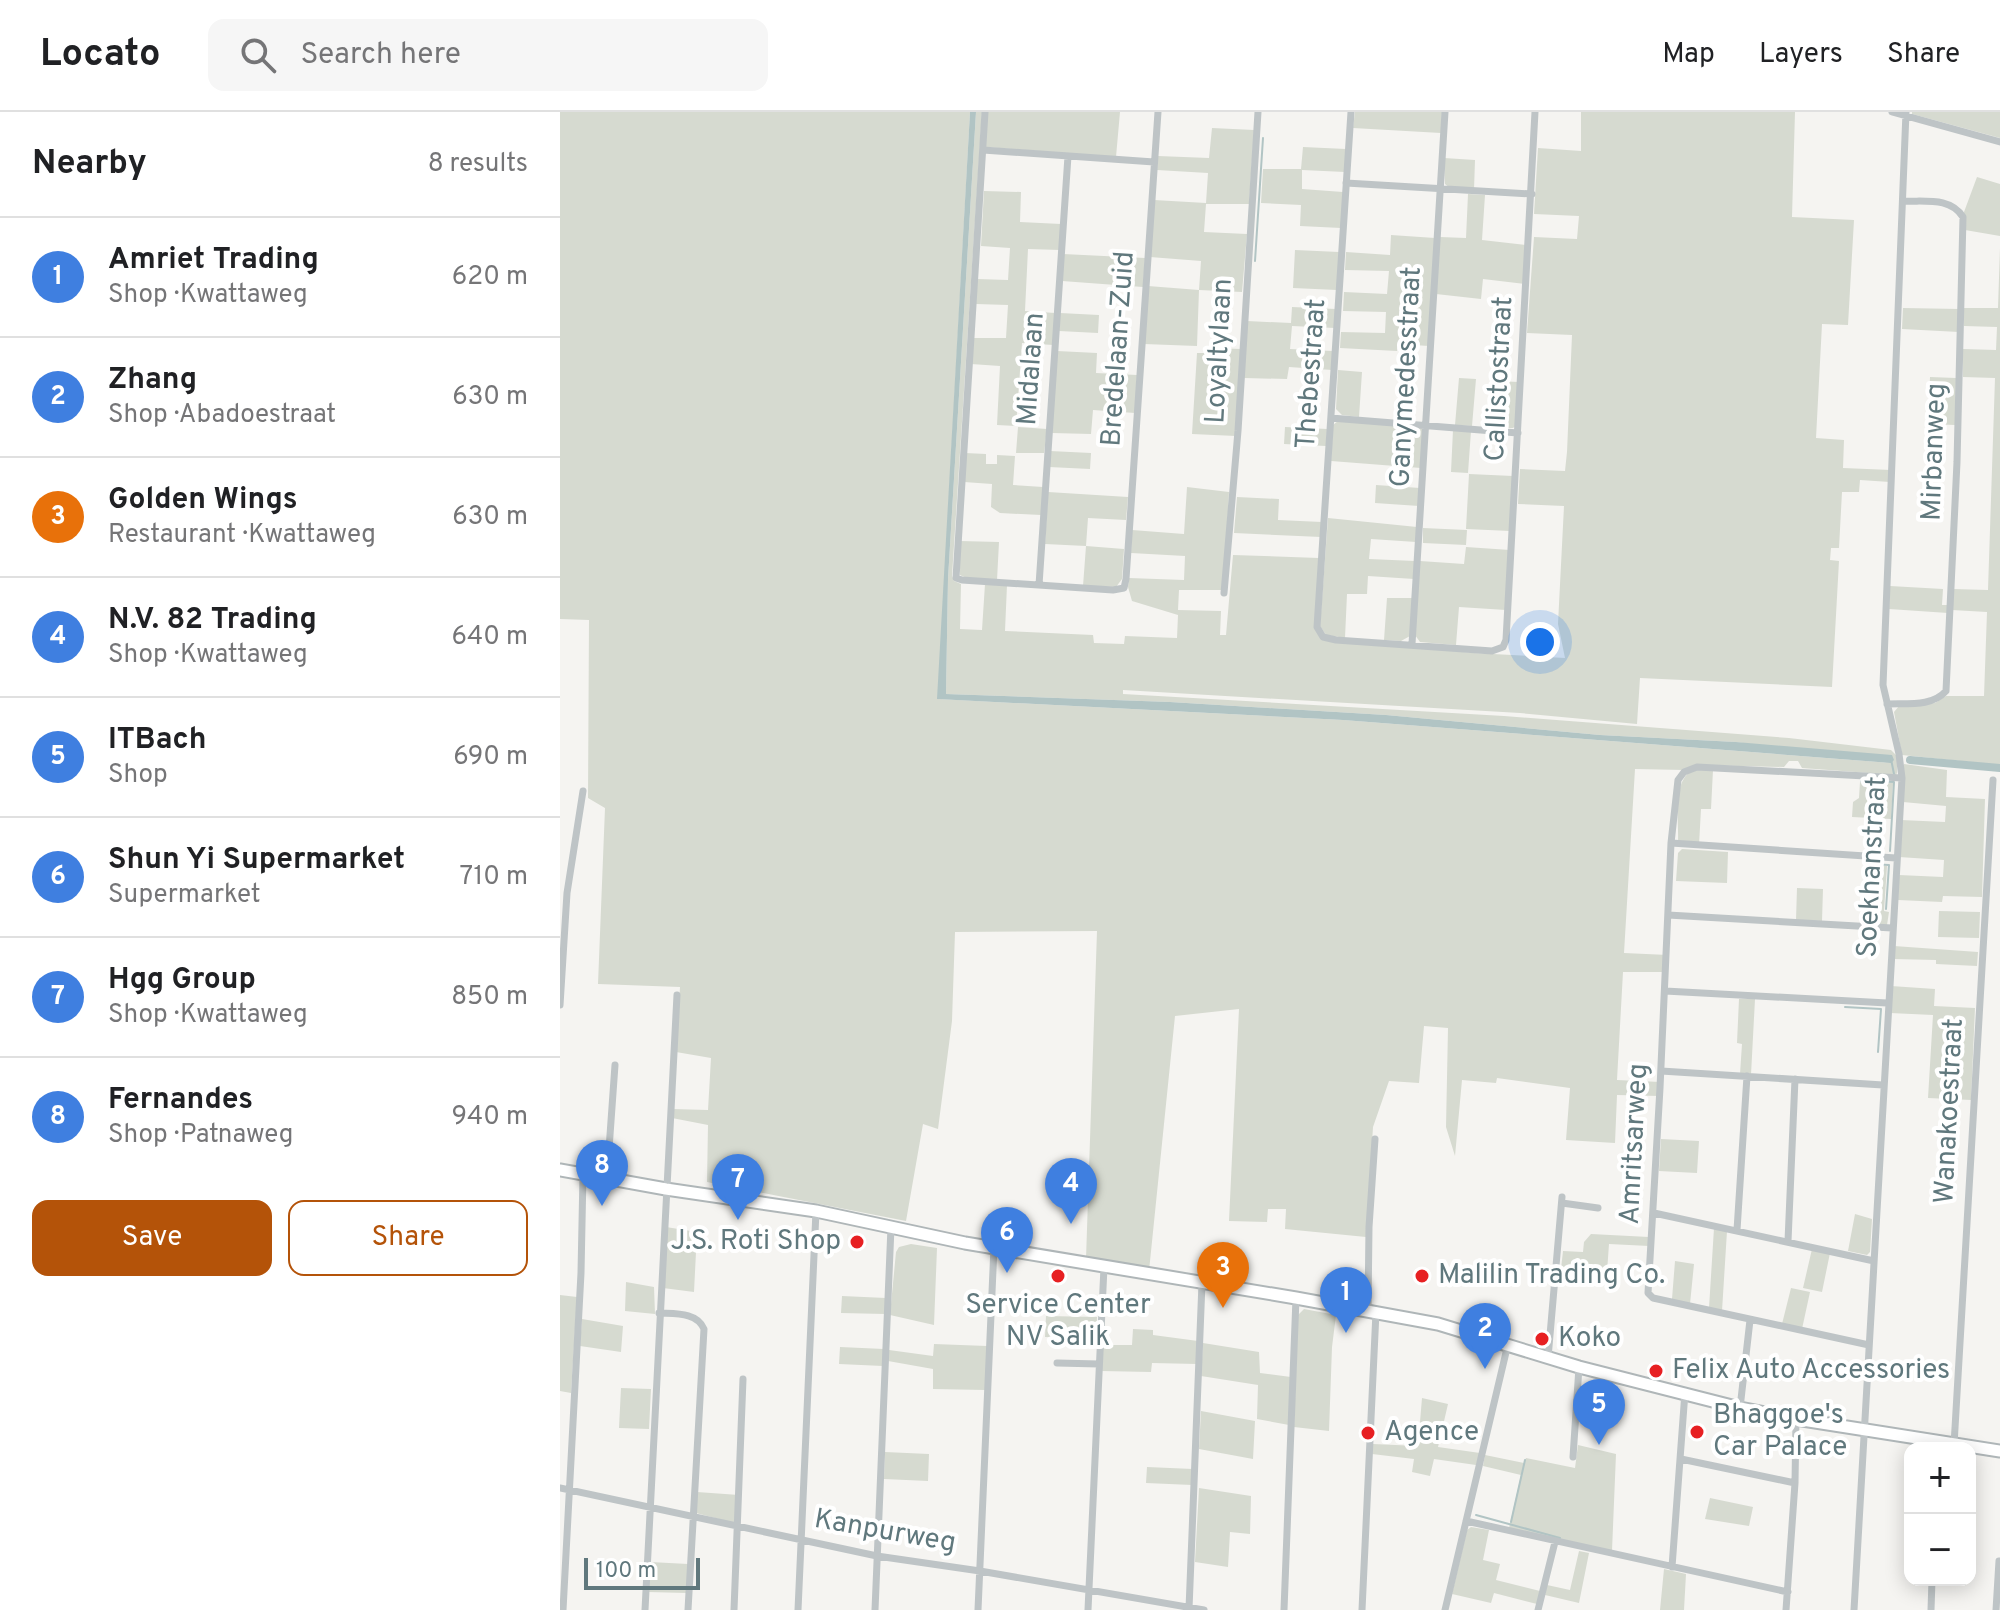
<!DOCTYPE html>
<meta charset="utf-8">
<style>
:root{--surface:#fff;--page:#f6f6f6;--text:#202124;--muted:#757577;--line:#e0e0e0;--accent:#b45309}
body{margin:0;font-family:Overpass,sans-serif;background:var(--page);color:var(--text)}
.controls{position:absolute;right:24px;bottom:24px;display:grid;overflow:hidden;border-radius:16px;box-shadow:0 4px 20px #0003}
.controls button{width:72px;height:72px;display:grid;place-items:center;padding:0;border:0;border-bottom:2px solid var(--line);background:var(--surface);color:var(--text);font:40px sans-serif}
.scale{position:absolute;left:24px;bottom:20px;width:116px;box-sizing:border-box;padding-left:8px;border:4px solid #60787d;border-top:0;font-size:22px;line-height:28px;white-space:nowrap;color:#60787d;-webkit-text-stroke:6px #fff;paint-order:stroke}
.you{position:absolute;left:980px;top:530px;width:28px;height:28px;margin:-20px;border:6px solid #fff;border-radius:50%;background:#1a73e8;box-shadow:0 0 0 12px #1a73e833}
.badge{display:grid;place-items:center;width:52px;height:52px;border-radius:50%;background:var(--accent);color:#fff;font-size:26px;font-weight:700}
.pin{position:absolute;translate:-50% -66px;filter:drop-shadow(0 2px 4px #0008)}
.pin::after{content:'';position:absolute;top:42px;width:28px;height:24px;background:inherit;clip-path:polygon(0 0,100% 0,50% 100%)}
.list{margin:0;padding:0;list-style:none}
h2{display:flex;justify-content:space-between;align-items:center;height:104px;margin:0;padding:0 32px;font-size:34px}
h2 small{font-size:26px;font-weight:400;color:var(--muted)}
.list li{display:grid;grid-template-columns:52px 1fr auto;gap:24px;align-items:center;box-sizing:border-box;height:120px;padding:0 32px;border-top:2px solid var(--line)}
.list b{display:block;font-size:30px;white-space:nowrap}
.list p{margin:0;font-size:26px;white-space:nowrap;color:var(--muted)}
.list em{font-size:26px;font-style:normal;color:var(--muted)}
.actions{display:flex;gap:16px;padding:24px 32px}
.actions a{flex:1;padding:18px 0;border:2px solid var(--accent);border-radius:16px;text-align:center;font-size:28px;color:var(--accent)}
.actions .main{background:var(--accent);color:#fff}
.icon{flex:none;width:44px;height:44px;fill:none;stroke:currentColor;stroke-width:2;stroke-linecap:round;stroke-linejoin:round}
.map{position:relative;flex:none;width:1440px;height:1498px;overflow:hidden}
header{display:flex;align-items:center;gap:48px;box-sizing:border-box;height:112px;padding:0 40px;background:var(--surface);border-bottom:2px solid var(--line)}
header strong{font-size:38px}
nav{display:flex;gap:44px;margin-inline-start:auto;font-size:28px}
.search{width:560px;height:72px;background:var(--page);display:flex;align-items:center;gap:20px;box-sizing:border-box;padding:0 28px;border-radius:16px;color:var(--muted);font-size:30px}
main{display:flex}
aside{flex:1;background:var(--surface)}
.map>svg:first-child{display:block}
.green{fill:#d6dad0}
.water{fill:#b1c4c4}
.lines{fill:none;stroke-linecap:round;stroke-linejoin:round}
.stream{stroke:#b1c4c4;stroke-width:2}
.canal{stroke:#b1c4c4;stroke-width:8}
.primary-casing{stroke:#afb6b8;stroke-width:15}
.street{stroke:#bec4c6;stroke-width:7}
.primary{stroke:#fff;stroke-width:11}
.poi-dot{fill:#e72022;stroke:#fff;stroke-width:3}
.labels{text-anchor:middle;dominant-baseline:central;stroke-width:8;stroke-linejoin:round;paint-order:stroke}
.street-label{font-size:28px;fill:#60787d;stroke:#fff}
.poi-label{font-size:28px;fill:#60787d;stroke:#fff;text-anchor:start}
</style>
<header>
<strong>Locato</strong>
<div class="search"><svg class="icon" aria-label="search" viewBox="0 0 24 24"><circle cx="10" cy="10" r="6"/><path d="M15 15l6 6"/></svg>Search here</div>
<nav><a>Map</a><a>Layers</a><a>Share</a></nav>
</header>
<main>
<aside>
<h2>Nearby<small>8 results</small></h2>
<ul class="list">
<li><span class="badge" style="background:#3f7fe0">1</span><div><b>Amriet Trading</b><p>Shop · Kwattaweg</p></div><em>620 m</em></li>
<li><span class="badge" style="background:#3f7fe0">2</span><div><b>Zhang</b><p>Shop · Abadoestraat</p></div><em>630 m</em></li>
<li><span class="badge" style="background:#e8710a">3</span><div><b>Golden Wings</b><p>Restaurant · Kwattaweg</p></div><em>630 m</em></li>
<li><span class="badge" style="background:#3f7fe0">4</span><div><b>N.V. 82 Trading</b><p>Shop · Kwattaweg</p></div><em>640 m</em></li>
<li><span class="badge" style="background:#3f7fe0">5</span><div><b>ITBach</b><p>Shop</p></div><em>690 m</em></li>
<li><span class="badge" style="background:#3f7fe0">6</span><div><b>Shun Yi Supermarket</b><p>Supermarket</p></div><em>710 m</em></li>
<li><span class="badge" style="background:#3f7fe0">7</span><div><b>Hgg Group</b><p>Shop · Kwattaweg</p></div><em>850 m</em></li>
<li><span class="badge" style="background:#3f7fe0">8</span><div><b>Fernandes</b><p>Shop · Patnaweg</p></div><em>940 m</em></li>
</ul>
<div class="actions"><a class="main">Save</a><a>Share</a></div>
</aside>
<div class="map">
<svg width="1440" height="1498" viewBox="0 0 1440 1498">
<rect width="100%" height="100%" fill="#f5f4f1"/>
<path class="green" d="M0 0H410L378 587 783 608 1331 651 1176 630 1040 623 826 603 610 590 386 582 388 467 416 0H422L392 464 394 469 401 472 400 517 422 518 425 472 447 473 445 519 533 523 534 531 564 532 565 524 617 526 618 503 572 489 568 475 569 466 624 468 625 444 571 441 572 418 624 422 627 375 669 380 664 478H619L618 498 661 499 660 523H666L673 443 759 446 760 526 914 541 1005 546 998 512 1004 394 958 392 960 357 1005 359 1007 340 1012 223 967 221 974 125 1017 127 1019 104 974 102 978 36 1021 39V0H1235L1232 105 1294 108 1288 213 1262 212 1256 326 1284 328 1283 356 1331 358 1330 370 1300 368 1299 380H1282L1279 436H1271L1270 448 1279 449 1272 575 1080 566 1077 612 960 601 563 578V582L944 604 1229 626 1331 638 1337 644V661L1336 663 1242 656 1238 649H1229L1224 655 1139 653 1124 658 1075 657 1064 841 1108 843 1107 860H1063L1057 968 1100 970 1099 984 1057 983 1055 1031 1006 1028 1010 976 937 966 936 971 902 968 895 1044 886 1015 888 916 864 914 859 971 829 969 813 1015 806 1125 725 1117 726 1097H708L707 1110 669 1109 679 897 615 904 589 1159 526 1147 537 819 395 820 392 909 378 1017 363 1012 346 1109 147 1070 148 1013 112 1006V997L148 998 151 946 116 940 120 875 38 872 45 696 28 686 29 508 0 507Z
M427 0H560L556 45 425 35Z
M795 0H882L881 21 793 16Z
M1352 0H1440V26L1352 2Z
M652 16 694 18 689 92H646L644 120 687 122 682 180 639 178 637 234 584 232 588 174 639 178 641 149 590 145 594 88 646 91 648 61 597 58 598 44 649 46Z
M743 35 786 37 785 60 742 58V77L783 80 781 116 740 114 741 93 701 91 703 57H741Z
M884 46 915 48 914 78 890 76 885 72Z
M1417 65 1440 72V124L1405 118 1404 100Z
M424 79 461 80 460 110 501 112 500 138 468 137 465 199 495 201 493 233 462 231 456 314 437 313 440 254 411 252 412 226H446L448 193 416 192 417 167 448 168 450 136 421 134Z
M908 82 925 83 922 128 967 133 965 172 923 167 921 187 876 182 880 125 906 126Z
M831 123 875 126 869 234 838 232 837 239 780 236 781 220 825 221 826 200 783 199 784 180 827 182 829 159 785 158 786 140 830 143Z
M1440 136V653L1342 643 1334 600 1339 594 1375 591 1386 584H1424L1427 500 1392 498 1393 477 1428 478 1435 266 1403 265V237L1436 238 1437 215 1404 214V196H1438Z
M735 138 779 140 777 178 733 176Z
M503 142 585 146 583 175 502 169Z
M732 195 776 197 775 216 732 214 730 237 773 239 772 258 729 255 727 267 684 266 687 209 731 211Z
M1343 196 1400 197 1399 220 1342 217Z
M500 201 539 203 538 221 499 219Z
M652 236 681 237 676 324 632 322 637 241H651Z
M497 239 537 241 536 261 577 263 575 301 533 298 531 322 492 321Z
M778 258 802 260 799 305 782 303 776 297Z
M1370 265 1396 266 1395 313 1368 312Z
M899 266 916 267 912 314 895 313Z
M936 269 959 270 956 314 953 316H933Z
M778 309 860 315 864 318 861 356 771 349 773 313Z
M458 315 487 317 484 341H456Z
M725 315 767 317 766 334 724 332Z
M893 318 911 319 908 361 891 360Z
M490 339 531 341 530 357 489 355Z
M405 341 426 342V352H437V343L455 344 453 373 483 375 481 403 440 401 431 395 432 372 404 370Z
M909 362 953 364 950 419 906 417Z
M816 373 860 376 859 394 815 391Z
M488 380 568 385 566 408 528 406 526 434 564 437 562 467 556 475 523 474 526 434 485 432Z
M677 385 719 387 718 408 762 410 761 425 674 421Z
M768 406 857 415 856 430 811 427 809 447 855 449 854 467 808 464 807 482H787L785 526 766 523 760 514Z
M863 416 907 418 906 433 863 431Z
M400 429 439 430 437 468 406 466 400 463Z
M906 435 950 438 946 498 899 495 896 533 860 530 855 523 860 449 904 452Z
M1330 474 1383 477 1382 493H1388V501L1329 497Z
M827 486H853L850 524 841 529 824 528Z
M1344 652 1387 658 1386 685 1425 687 1422 785 1383 784 1382 790 1338 788 1339 763 1383 765 1384 748 1339 745 1341 708 1385 710 1386 694 1343 690Z
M1133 658H1153L1151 697H1141L1139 733 1118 730C1119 709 1112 668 1133 658Z
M1300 670 1333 671 1331 707 1292 705 1293 690 1299 686Z
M1122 737 1168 740 1167 771 1116 769 1118 741Z
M1309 753 1327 754 1324 799 1329 800 1327 813 1306 812Z
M1237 776 1263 777 1262 809 1236 808Z
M1379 799 1420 800 1419 826 1378 825Z
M1334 834 1418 840 1417 854 1376 852V848L1333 847Z
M1331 874 1375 877 1374 894 1415 896 1411 988 1368 986 1373 903 1330 901Z
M1179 887H1195L1191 963 1180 962 1182 932 1177 931Z
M1101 1027 1139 1029 1137 1061 1099 1059Z
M1295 1102 1312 1107 1310 1140 1307 1143 1288 1139Z
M106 1115 137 1120 134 1180 103 1176Z
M1154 1116 1167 1119 1162 1199 1149 1196Z
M1031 1122 1089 1125V1134L1049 1132 1047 1160 1001 1157 1003 1139 1023 1140 1024 1130Z
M351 1132 377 1136 374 1213 330 1203 336 1140 339 1135Z
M1252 1137 1270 1141 1262 1180 1243 1176Z
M1115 1149 1134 1152 1130 1192 1112 1187Z
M66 1170 94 1175 95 1202 65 1199Z
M1231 1176 1250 1180 1242 1217 1222 1212Z
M0 1183 17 1185 11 1281 0 1279Z
M282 1184 326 1186 325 1202 281 1201Z
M744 1197 776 1203 772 1235 769 1319 734 1315 738 1203Z
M486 1204 537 1205 536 1227 485 1225Z
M22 1207 63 1214 61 1240 20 1234Z
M573 1217 593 1218V1223L638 1229 637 1252 592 1251 591 1260 541 1259 542 1233H572Z
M643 1231 699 1240 700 1261 731 1265 729 1313 697 1307 698 1273 641 1264Z
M374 1232 427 1234 425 1278 373 1277V1257L328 1249 329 1238 373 1244Z
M280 1235 324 1237 323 1254 279 1252Z
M61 1276 91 1277 89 1317 59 1316Z
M862 1286 888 1292 878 1335 920 1341 916 1353 874 1347 870 1364 852 1360 854 1347 812 1342 813 1332 858 1334Z
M641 1299 695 1309 693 1347 639 1337Z
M1018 1333 1056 1342 1052 1439 949 1416 961 1363 923 1354 925 1343 964 1351 966 1346 1015 1356Z
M325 1340 369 1342 368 1369 324 1367Z
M587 1355 633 1357 632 1373 586 1371Z
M639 1376 691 1384 690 1422 670 1420 668 1455 635 1450Z
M137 1380 179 1383 174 1411 136 1401Z
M1150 1386 1193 1395 1189 1414 1145 1407Z
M911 1415 929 1418 923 1448 940 1452 936 1468 980 1479 977 1492 934 1481 931 1491 892 1482 907 1418Z
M1019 1439 1029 1441 1019 1491 985 1483 987 1473 1010 1478Z
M90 1450 128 1452 127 1481 88 1480Z
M1104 1457 1126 1462 1124 1498H1100Z"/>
<path class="water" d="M410 0H416L388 467 386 582 610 590 826 603 1040 623 1176 630 1332 643 1334 648 1331 651 783 608 377 587Z"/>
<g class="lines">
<path class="stream" d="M695 149 703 26
M1331 647 1334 662
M1301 669 1334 670 1330 739
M1309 752 1329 753 1326 797
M1285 895 1321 897 1318 940
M916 1403 1000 1426
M951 1410 965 1348"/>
<path class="canal" d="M1350 648 1440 656"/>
<g class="primary-casing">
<path id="primary" d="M0 1058 106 1077 256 1099 405 1131 736 1186 878 1212 1019 1255 1180 1296 1236 1307 1440 1339"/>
</g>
<path class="street" d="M425 0 396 466 402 468 553 478 564 476 566 467 598 0
M791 0 757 515 763 525 776 528 932 539 943 535 946 528 975 0
M1332 0 1440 30
M423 38 594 50
M786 71 972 82
M771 306 958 321
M479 473 508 44
M664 481 678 319 698 0
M852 532 885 0
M1327 592C1347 591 1372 595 1386 579L1397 350 1403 105C1390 85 1366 90 1344 89
M1111 731 1336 746
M1108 803 1332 816
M1105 879 1327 891
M0 893 7 781 23 679
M1101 959 1323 973
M47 1065 55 953
M1002 1091 1038 1096
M1094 1101 1314 1149
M1177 1118 1187 964
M1228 1129 1235 967
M808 1199 809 1115 815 1027
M99 1201C115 1202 137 1200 144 1217L128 1498
M1309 1233 1093 1186 1088 1181 1100 976 1111 731 1118 668 1124 660 1137 655 1342 666
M988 1246 1002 1085
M497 1251 539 1252
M1180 1296 1190 1208
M1394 1333 1433 668
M1013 1345 1019 1255
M1121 1347 1235 1371
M0 1376 317 1444 420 1459 644 1498
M906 1409 1228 1480
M1112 1455 1125 1280
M629 1497 642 1171
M3 1498 21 1161 23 1062
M85 1498 117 883
M174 1498 183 1267
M238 1498 256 1099
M315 1498 331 1115
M418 1498 434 1135
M528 1498 544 1155
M724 1498 736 1186
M802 1498 816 1200
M885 1498 948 1232
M978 1498 995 1430
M1226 1498 1235 1371 1236 1307
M1294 1498 1342 666 1339 642 1323 573 1346 0
M1371 1498 1372 1468
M1436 1498 1439 1449"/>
<use href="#primary" class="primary"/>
</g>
<g class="poi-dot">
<circle cx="297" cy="1130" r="8"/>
<circle cx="498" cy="1164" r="8"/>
<circle cx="862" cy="1164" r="8"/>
<circle cx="982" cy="1227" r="8"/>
<circle cx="1096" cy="1259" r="8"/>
<circle cx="1137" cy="1320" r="8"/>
<circle cx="808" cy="1321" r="8"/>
</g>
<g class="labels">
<g class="street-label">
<text transform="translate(559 237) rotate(-86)">Bredelaan-Zuid</text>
<text transform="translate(660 239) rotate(-87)">Loyaltylaan</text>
<text transform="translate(472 257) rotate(-86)">Midalaan</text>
<text transform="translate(752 262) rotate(-86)">Thebestraat</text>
<text transform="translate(847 265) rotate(-87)">Ganymedesstraat</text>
<text transform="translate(940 267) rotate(-87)">Callistostraat</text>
<text transform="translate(1375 340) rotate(-88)">Mirbanweg</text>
<text transform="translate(1313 755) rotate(-87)">Soekhanstraat</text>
<text transform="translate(1390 999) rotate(-87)">Wanakoestraat</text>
<text transform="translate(1075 1032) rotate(-87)">Amritsarweg</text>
<text transform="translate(325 1420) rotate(10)">Kanpurweg</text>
</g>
<g class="poi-label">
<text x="281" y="1130" text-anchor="end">J.S. Roti Shop</text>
<text x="878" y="1164">Malilin Trading Co.</text>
<text x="498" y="1194" text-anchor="middle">Service Center<tspan x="498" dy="32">NV Salik</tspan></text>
<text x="998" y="1227">Koko</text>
<text x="1112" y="1259">Felix Auto Accessories</text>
<text x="1153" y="1304">Bhaggoe's<tspan x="1153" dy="32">Car Palace</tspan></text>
<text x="824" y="1321">Agence</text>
</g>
</g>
</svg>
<div class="controls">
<button>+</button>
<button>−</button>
</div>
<div class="scale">100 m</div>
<div class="you"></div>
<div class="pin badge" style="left:786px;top:1221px;background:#3f7fe0">1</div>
<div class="pin badge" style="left:925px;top:1257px;background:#3f7fe0">2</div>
<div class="pin badge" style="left:663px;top:1196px;background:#e8710a">3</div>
<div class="pin badge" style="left:511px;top:1112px;background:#3f7fe0">4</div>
<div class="pin badge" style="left:1039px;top:1333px;background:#3f7fe0">5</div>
<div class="pin badge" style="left:447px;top:1161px;background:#3f7fe0">6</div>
<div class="pin badge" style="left:178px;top:1108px;background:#3f7fe0">7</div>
<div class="pin badge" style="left:42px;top:1094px;background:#3f7fe0">8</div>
</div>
</main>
